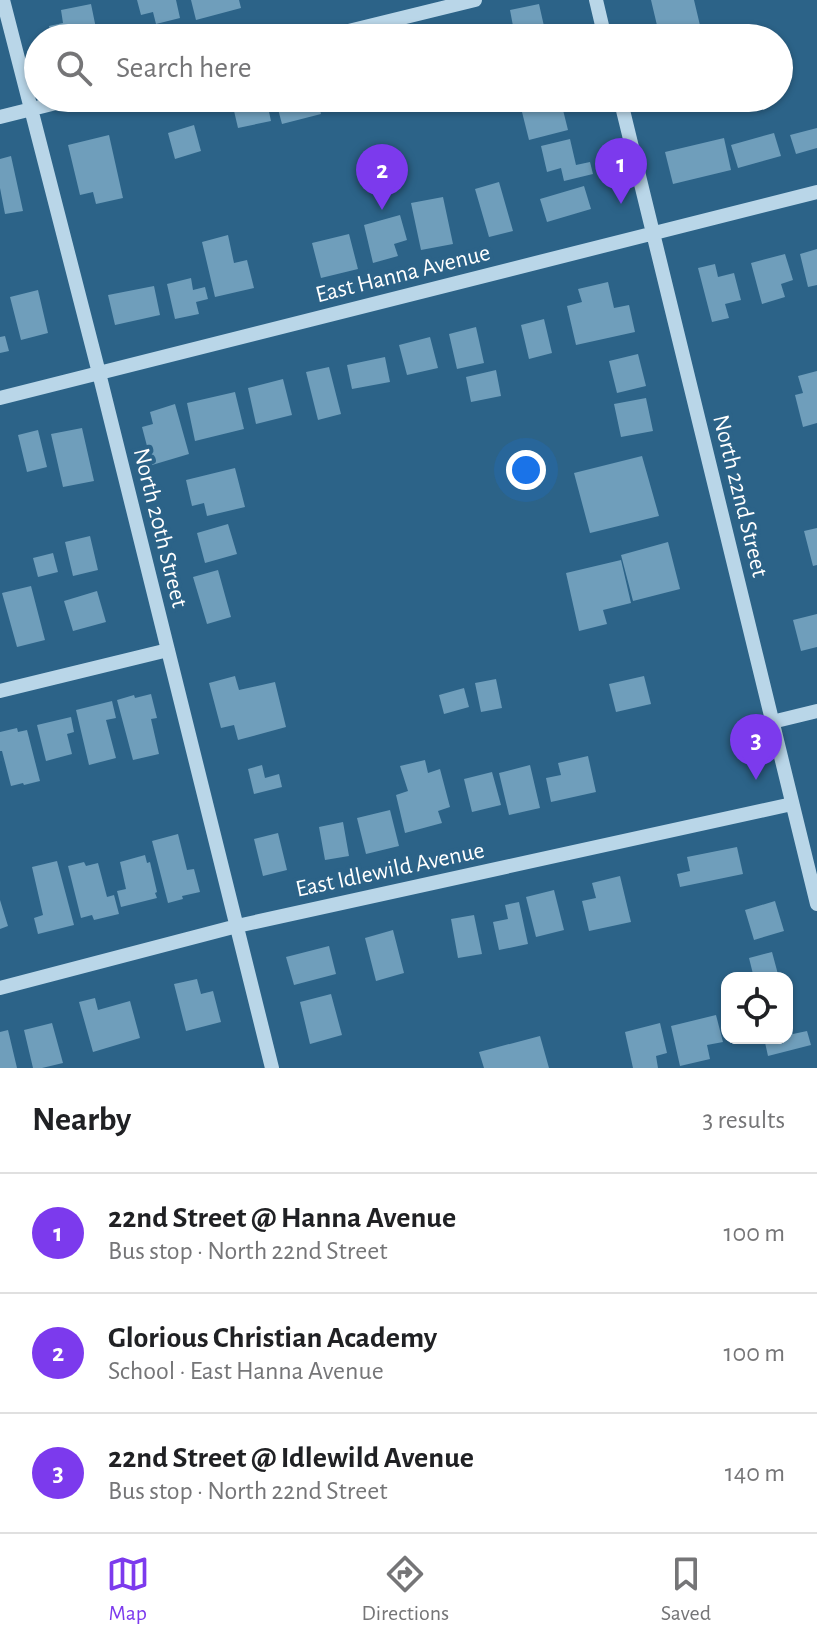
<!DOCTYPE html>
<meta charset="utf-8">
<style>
:root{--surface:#fff;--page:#f2f2f2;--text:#202124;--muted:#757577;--line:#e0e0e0;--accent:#7c3aed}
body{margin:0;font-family:"Alegreya Sans",sans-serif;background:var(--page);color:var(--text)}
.controls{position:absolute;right:24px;bottom:24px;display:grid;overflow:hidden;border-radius:16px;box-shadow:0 2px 6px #0004}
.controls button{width:72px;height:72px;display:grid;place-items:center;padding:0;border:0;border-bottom:2px solid var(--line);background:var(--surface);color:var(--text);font:40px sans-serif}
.you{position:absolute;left:526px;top:470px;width:28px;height:28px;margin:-20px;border:6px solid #fff;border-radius:50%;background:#1a73e8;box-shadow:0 0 0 12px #1a73e833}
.badge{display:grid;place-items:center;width:52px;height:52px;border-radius:50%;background:var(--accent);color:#fff;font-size:26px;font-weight:700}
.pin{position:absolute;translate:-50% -66px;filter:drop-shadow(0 2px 4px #0008)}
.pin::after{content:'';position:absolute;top:42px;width:28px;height:24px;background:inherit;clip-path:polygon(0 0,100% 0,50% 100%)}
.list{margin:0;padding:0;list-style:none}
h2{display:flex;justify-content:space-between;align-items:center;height:104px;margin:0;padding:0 32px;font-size:34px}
h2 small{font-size:26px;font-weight:400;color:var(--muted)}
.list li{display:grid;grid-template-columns:52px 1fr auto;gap:24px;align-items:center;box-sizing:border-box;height:120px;padding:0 32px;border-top:2px solid var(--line)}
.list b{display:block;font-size:30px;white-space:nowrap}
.list p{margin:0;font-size:26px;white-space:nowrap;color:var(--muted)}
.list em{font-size:26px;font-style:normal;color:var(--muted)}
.icon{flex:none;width:44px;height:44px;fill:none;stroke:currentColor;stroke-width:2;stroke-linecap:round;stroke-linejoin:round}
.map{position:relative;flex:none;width:817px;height:1068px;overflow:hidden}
.search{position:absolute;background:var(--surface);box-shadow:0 2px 6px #0004;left:24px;right:24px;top:24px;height:88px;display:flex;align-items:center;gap:20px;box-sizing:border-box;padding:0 28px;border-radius:44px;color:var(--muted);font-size:30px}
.sheet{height:464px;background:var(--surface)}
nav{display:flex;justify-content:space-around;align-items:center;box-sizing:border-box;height:112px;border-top:2px solid var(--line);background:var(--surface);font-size:22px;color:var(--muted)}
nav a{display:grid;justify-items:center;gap:4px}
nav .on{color:var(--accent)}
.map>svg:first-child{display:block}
.building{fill:#6f9ebb}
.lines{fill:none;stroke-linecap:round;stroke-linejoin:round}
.minor{stroke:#b9d6e8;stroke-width:14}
.labels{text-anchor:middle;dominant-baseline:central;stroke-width:8;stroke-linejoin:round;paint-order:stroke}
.street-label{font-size:24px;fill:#fff;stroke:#2c6388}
</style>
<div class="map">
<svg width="817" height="1068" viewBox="0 0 817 1068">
<rect width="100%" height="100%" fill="#2c6388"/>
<path class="building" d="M137 0H176L180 18 156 24 153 12 141 15Z
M191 0H239L241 8 196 20Z
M651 0H694L703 38H660Z
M91 4 98 38H51L49 26 63 23 61 10Z
M539 4 546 35 533 38H501L499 29 513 26 510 10Z
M231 98H266L271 121 238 128Z
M275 98H317L321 114 282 124Z
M329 98H374V99L331 108Z
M560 98 568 130 529 140 521 108Z
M682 98H719L721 102 686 112Z
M194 125 201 151 175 159 168 133Z
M817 128V148L796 154 790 135Z
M774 133 781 156 738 168 731 145Z
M109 135 123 198 96 204 93 192 80 195 68 145Z
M724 138 731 170 673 184 665 152Z
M570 139 576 165 590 162 593 174 564 181 561 168 547 172 541 146Z
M11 156 23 211 5 214 0 188V159Z
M499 182 513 231 489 237 475 189Z
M584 186 591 209 547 222 540 199Z
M443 197 453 244 421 250 411 203Z
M400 215 407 240 394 244 398 256 373 263 364 225Z
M349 234 358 269 321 278 312 243Z
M228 235 234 263 247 260 254 288 215 297 202 242Z
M817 249V285L808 287 800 254Z
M785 254 793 280 781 284 785 297 762 304 751 263Z
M715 264 718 277 734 273 741 300 725 304 729 318 712 322 698 268Z
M191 278 193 290 205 287 208 299 196 302 199 314 175 319 167 284Z
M608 282 614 308 629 305 635 332 576 345 567 306 582 302 578 289Z
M154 286 160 315 115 325 108 295Z
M38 290 48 333 21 340 10 297Z
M544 319 552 353 529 359 521 325Z
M476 327 484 363 457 369 449 334Z
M5 336 9 351 0 353V337Z
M430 337 438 368 407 375 399 345Z
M638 354 646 386 617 393 609 361Z
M385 357 390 382 352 389 347 365Z
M329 367 341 414 318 420 306 372Z
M496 370 501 396 471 402 466 377Z
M817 371V423L803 427 795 395 803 393 798 376Z
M283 379 292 415 256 424 248 388Z
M235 392 244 429 195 441 187 403Z
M646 398 653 431 621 437 614 404Z
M175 404 189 454 152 465 142 427 153 424 150 412Z
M82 428 94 481 63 487 51 434Z
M38 430 47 467 27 472 18 435Z
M642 456 659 516 590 533 574 473Z
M235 468 245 507 207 516 204 503 192 506 186 480Z
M228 524 237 554 205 563 197 533Z
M817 528V565L813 566 804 531Z
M90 536 98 570 73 576 65 542Z
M668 542 680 589 633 601 621 555Z
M53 553 58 572 38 577 33 558Z
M621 560 631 603 603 610 607 624 579 631 566 573Z
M218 570 231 617 207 624 193 577Z
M31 586 45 640 17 647 2 593Z
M97 591 106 622 73 631 64 601Z
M817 614V647L801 651 793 620Z
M235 676 239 690 275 682 286 727 238 740 234 725 221 728 209 683Z
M644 676 651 704 616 712 609 684Z
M496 679 502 708 481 712 475 683Z
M464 688 469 707 444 714 439 695Z
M151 694 157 718 151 719 159 754 133 760 117 700 134 695 135 698Z
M112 701 116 718 106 720 116 758 89 765 76 710Z
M71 717 74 732 67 734 72 754 46 761 37 725Z
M17 728 18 732 27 730 40 781 24 785 23 783 11 786 2 751H0V732Z
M588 756 596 792 551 802 546 778 561 775 558 763Z
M425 760 428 773 440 769 450 807 438 811 442 823 405 833 396 795 408 791 400 766Z
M262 765 265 778 279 774 282 787 254 794 248 769Z
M530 765 540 808 509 815 499 773Z
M492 772 501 805 472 812 464 779Z
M390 810 399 846 366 854 357 818Z
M343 822 349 856 325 860 319 827Z
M278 833 287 870 263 876 254 839Z
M178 834 187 870 194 869 200 892 182 896 183 899 168 903 152 841Z
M737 847 743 874 680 887 677 874 690 871 687 857Z
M145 855 147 863 150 862 157 892 155 893 157 898 121 907 117 891 126 889 120 862Z
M57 861 74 925 38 934 34 918 43 915 32 867Z
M84 862 86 866 98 863 107 897 114 895 119 914 94 920 92 915 81 918 68 866Z
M620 876 631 922 589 931 582 901 596 898 592 883Z
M554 890 564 930 536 937 526 897Z
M0 900 8 926 0 929Z
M775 901 784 931 754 940 745 910Z
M519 902 528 944 499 950 493 922 508 919 505 905Z
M474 915 482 954 458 958 451 919Z
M393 930 404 973 376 981 365 938Z
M329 946 336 974 294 985 286 957Z
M772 952 779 978H754L749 958Z
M197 979 201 994 213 991 221 1022 186 1031 174 984Z
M331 994 342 1035 310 1044 300 1002Z
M95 998 98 1010 130 1001 140 1038 93 1052 79 1002Z
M716 1015 723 1042 707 1045 710 1059 680 1066 671 1026Z
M787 1015 793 1034 807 1031 811 1045 768 1056 764 1038H787Z
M52 1023 63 1063 42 1068H33L24 1030Z
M660 1023 667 1053 656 1056 658 1068H633L625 1032Z
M8 1030 17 1068H0V1032Z
M540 1036 549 1068H484L479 1052Z"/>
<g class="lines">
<path class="minor" d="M3 0 99 373 272 1068
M596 0 605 38
M320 38 475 0
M620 98 817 904
M0 117 76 98
M0 398 817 192
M0 691 168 650
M772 722 817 711
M0 988 237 926 792 804"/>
</g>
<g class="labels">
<g class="street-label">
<text transform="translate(403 274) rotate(-14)">East Hanna Avenue</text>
<text transform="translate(740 496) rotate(76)">North 22nd Street</text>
<text transform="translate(160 528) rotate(76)">North 20th Street</text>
<text transform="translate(390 870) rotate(-12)">East Idlewild Avenue</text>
</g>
</g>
</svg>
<div class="controls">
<button><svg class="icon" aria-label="locate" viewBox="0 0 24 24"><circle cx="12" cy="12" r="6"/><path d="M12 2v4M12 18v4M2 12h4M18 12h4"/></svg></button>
</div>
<div class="you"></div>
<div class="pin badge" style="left:621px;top:204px">1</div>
<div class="pin badge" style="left:382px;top:210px">2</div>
<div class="pin badge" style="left:756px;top:780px">3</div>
<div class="search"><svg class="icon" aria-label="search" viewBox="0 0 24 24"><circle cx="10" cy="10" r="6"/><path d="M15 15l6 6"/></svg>Search here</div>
</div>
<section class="sheet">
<h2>Nearby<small>3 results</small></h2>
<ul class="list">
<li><span class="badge">1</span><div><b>22nd Street @ Hanna Avenue</b><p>Bus stop · North 22nd Street</p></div><em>100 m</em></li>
<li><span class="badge">2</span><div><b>Glorious Christian Academy</b><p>School · East Hanna Avenue</p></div><em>100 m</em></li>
<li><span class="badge">3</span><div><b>22nd Street @ Idlewild Avenue</b><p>Bus stop · North 22nd Street</p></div><em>140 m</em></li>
</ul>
</section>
<nav>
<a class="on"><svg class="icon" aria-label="map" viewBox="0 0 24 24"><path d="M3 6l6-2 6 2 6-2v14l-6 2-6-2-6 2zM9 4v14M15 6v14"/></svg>Map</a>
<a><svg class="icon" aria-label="directions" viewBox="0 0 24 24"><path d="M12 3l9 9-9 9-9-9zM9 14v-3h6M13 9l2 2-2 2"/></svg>Directions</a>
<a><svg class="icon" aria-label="saved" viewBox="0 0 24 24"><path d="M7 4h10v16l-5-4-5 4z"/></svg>Saved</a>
</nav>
